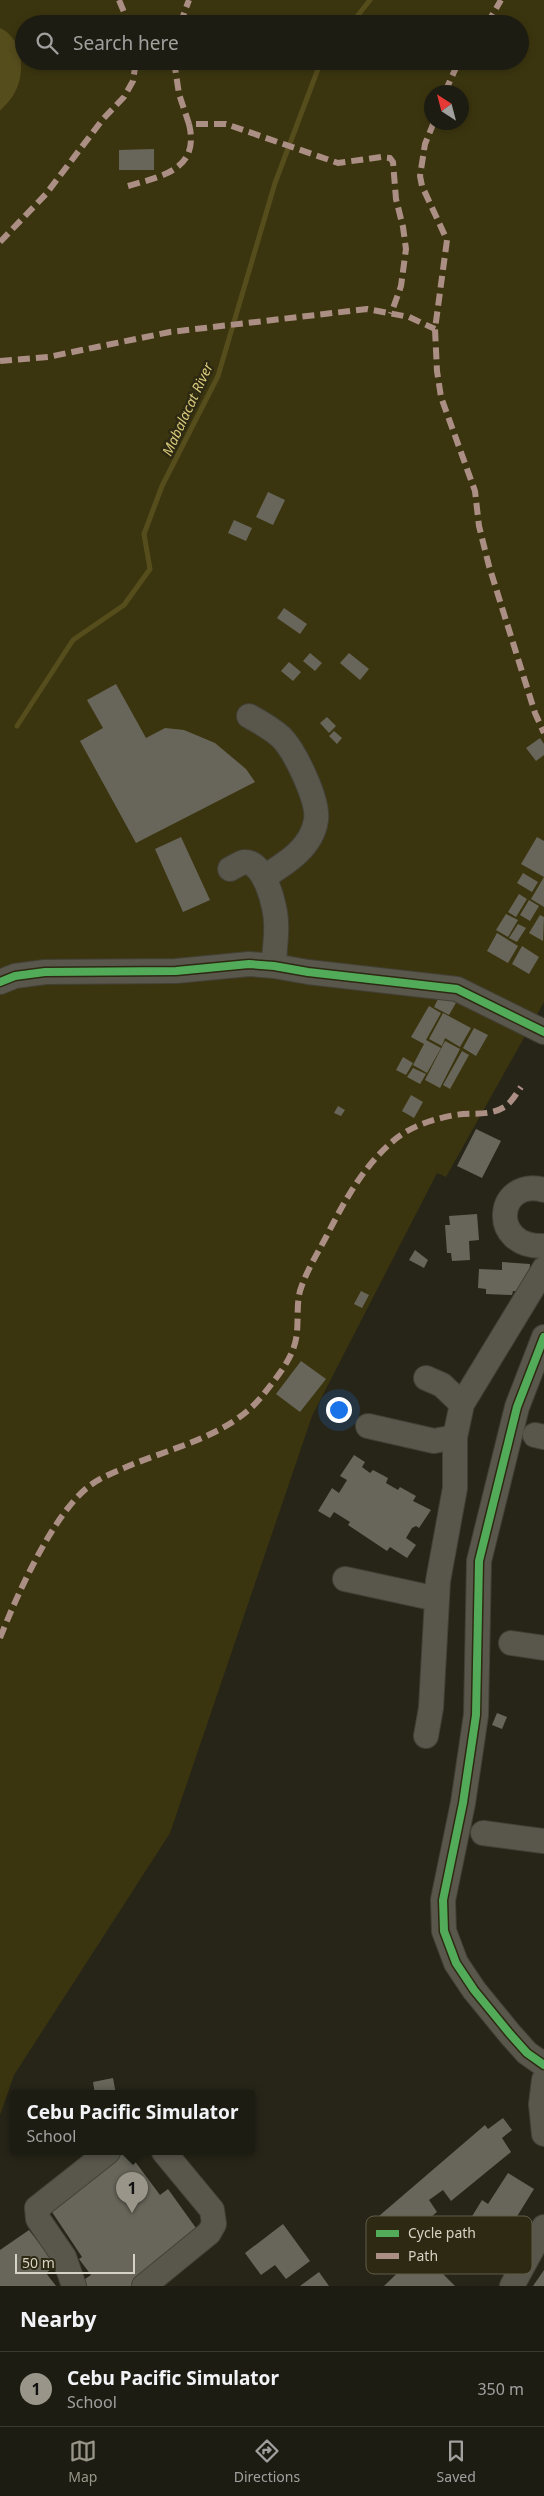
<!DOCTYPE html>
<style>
:root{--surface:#1d1c12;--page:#25251b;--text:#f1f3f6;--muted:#a0a19f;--line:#3b3a32;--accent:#999689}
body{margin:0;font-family:"Noto Sans",sans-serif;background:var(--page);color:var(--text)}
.compass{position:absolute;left:424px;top:85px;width:45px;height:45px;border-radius:50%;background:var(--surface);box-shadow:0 2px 8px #0003;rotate:324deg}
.scale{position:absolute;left:15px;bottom:12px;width:120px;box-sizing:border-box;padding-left:5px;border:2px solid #d6d3c6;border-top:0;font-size:14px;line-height:18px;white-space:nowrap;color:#d6d3c6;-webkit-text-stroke:4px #2d2912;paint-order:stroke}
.you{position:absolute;left:338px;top:1409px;width:18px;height:18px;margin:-12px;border:4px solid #fff;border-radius:50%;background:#1a73e8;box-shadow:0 0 0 8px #1a73e833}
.badge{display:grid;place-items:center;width:32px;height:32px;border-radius:50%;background:var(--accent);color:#111;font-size:16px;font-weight:700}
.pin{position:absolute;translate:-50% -41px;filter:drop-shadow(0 1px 2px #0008)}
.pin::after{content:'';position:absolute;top:26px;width:18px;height:15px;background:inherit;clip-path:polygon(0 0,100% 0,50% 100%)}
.popup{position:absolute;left:10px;top:2090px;width:245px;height:65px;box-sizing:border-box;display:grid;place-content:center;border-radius:5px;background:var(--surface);filter:drop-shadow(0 1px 4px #0005);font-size:16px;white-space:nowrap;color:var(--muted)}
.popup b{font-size:19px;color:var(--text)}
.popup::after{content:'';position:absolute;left:50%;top:100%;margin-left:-10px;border:10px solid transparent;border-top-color:var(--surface)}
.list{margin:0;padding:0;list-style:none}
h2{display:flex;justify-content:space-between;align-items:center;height:65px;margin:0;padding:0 20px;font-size:21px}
h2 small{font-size:16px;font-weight:400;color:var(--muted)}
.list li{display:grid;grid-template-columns:32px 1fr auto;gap:15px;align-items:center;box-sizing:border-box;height:75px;padding:0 20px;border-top:1px solid var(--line)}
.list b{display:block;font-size:19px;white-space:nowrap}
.list p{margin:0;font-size:16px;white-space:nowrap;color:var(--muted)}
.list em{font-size:16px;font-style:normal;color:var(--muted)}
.icon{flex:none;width:28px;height:28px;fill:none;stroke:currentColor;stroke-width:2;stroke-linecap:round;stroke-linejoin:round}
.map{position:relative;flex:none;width:544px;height:2286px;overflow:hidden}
.search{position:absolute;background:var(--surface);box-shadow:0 2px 8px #0003;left:15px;right:15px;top:15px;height:55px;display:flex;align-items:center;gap:12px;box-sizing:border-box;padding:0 18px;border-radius:28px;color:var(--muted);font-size:19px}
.sheet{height:140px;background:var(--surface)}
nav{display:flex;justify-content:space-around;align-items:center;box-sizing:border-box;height:70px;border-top:1px solid var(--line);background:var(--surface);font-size:14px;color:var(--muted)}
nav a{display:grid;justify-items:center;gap:2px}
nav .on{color:var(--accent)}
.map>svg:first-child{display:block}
.green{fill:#3b350f;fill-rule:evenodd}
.water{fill:#564d1d}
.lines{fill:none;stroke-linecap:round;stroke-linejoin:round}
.stream{stroke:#564d1d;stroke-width:5}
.building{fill:#68665b}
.minor-casing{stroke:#434137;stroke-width:26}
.minor{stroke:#59574c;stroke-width:24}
.quiet{stroke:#ac8f84;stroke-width:6;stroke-dasharray:12 6;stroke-linecap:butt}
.cycleway-casing{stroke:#2d2912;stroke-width:11}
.cycleway{stroke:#51ab58;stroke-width:8}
.labels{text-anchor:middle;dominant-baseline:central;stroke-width:5;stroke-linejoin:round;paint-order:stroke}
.water-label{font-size:14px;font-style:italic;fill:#d9ca7b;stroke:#2d2912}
.key{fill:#2d2912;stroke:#605c48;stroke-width:1}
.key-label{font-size:14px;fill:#d6d3c6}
</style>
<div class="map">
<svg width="544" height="2286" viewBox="0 0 544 2286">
<rect width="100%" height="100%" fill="#272518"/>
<path class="green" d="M0 0H544V1002L446 1177 437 1173 312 1416 170 1833 14 2075 0 2115ZM24 24H520V61H24ZM432 92H462V122H432Z"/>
<path class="water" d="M0 28C23 38 26 72 15 92 12 99 5 105 0 111Z"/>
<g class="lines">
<path class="stream" d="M351 24 370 0
M17 726 73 640 124 605 150 569 144 534 162 486 218 376 275 183 321 61"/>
</g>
<path class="building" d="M154 149V170H119V150Z
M268 492 285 500 273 525 256 517Z
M234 520 252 528 246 541 228 533Z
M284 608 307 624 300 634 277 618Z
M310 653 322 663 315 671 303 661Z
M349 653 369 669 360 680 340 663Z
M289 662 301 672 293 681 281 671Z
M116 684 146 738 165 728 184 730 215 743 246 769 255 782 136 843 80 741 103 728 87 700Z
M327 717 336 726 329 733 320 723Z
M334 731 342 738 337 744 329 736Z
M540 738 544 744V755L536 761 526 748Z
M181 837 210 900 183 912 155 849Z
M537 837 544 841V907L531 899 544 877 521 864Z
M523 873 538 882 532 892 517 883Z
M519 894 527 899 516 917 508 912Z
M529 900 539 906 530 921 520 915Z
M506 914 518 920 508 937 496 930Z
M540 915 544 917 543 941 529 933Z
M518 924 526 928 517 942 509 938Z
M497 933 518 946 508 963 487 951Z
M522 946 539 957 529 974 512 964Z
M441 993 457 1001 449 1015 434 1007Z
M429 1006 441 1013 426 1040 441 1048 427 1073 413 1065 424 1044 411 1037Z
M443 1013 471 1028 460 1047 445 1038 442 1046 429 1039Z
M474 1028 488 1035 476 1056 463 1048Z
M445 1041 460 1049 440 1088 425 1080Z
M462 1051 469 1055 450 1089 443 1085Z
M403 1057 413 1063 406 1075 396 1070Z
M413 1068 426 1074 420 1084 407 1077Z
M411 1095 423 1102 414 1118 402 1111Z
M338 1106 345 1110 341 1116 334 1113Z
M476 1129 501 1141 482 1178 457 1166Z
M477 1214 479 1240 469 1241 470 1260 452 1261 451 1253H447L445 1225H450L449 1216Z
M415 1250 428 1260 424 1268 409 1260Z
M502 1262 530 1264 528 1292 513 1291 512 1295 486 1294V1289L478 1288 479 1269 502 1270Z
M361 1291 369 1295 362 1308 354 1304Z
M301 1361 326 1379 300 1412 276 1394Z
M354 1455 365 1462 362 1467 370 1473 373 1470 388 1478 386 1483 398 1490 400 1487 416 1496 413 1501 431 1510 419 1528 416 1526 412 1528 406 1538 416 1545 407 1558 390 1547 387 1551 348 1525 350 1522 334 1512 330 1518 318 1511 332 1488 339 1493 347 1480 340 1476Z
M497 1713 507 1717 502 1729 492 1725Z
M113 2078 116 2094H95L93 2082Z
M503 2118 512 2130 502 2138 511 2152 451 2201 443 2190 429 2200 437 2212 394 2248 372 2222 485 2125 488 2129Z
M125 2152H128L160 2195 168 2189 201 2235 131 2286H81L79 2283 91 2275 79 2259 82 2257 48 2206Z
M508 2173 534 2189 508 2231 513 2234 505 2246 491 2237 483 2250 460 2236 482 2200 488 2204Z
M283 2224 310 2261 286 2279 275 2265 261 2275 245 2253Z
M29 2230 56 2265 46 2273 56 2286H0V2250Z
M420 2251 455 2286H384Z
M544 2270V2286H533Z
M319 2272 329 2286H300Z"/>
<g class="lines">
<g class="minor-casing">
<path id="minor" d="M249 716C260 722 272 729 281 737 295 751 319 801 316 820 312 848 285 864 264 877
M230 869C234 867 240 863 244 862 265 861 276 908 276 923 277 937 274 951 274 966
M0 982 15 976 45 972 176 971 249 964 274 966 308 972 457 989 544 1032
M544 1190C496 1177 488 1248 544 1246
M544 1337 517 1407 479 1561 476 1715 463 1803 443 1900 444 1931 456 1963 474 1990 510 2034 527 2053 544 2065
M426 1378 442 1385 462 1404
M368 1426 434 1441 455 1437
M535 1435 544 1437
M345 1579 437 1599
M511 1643 544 1648
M426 1736 431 1708 438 1581 455 1488V1437L462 1404 544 1269
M483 1833 544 1841
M544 2080 541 2104 544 2134
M74 2286 64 2257 38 2219 37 2208 108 2152
M144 2286 209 2233 214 2224 212 2210 164 2152
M512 2286 544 2227"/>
</g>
<use href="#minor" class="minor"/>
<path class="quiet" d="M119 0 129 24
M180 24 189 0
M487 24 501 0
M174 61 179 94 189 124H226L338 163 381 157 390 158 393 162 396 199 403 227 406 249 401 286 391 314
M445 92 459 61
M434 122 425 144 420 176 422 186 447 240 435 329 437 371 441 397 475 491 479 526 489 566 535 713 544 733
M128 186C163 176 200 169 189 124
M0 242 46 194 103 119 124 97 133 81 136 61
M0 361 48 357 170 332 367 309 409 317 435 329
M0 1638C17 1595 52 1516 88 1487 98 1479 112 1473 124 1468 172 1447 229 1437 263 1395 276 1378 292 1360 296 1339 299 1323 296 1306 300 1291 306 1272 316 1256 325 1239 343 1204 361 1169 392 1142 408 1127 433 1119 455 1115 474 1112 489 1117 506 1106 512 1101 517 1093 521 1087"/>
<g class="cycleway-casing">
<path id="cycleway" d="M0 982 15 976 45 972 176 971 249 964 274 966 308 972 457 989 544 1032
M544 1337 517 1407 479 1561 476 1715 463 1803 443 1900 444 1931 456 1963 474 1990 510 2034 527 2053 544 2065"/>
</g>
<use href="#cycleway" class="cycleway"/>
</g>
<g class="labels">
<g class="water-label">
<text transform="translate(187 409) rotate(-65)">Mabalacat River</text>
</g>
</g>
<rect x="366" y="2216" width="166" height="58" rx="8" class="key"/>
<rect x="376" y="2230" width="23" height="7" fill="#51ab58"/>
<rect x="376" y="2253" width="23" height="6" fill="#ac8f84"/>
<g class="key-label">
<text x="408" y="2238">Cycle path</text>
<text x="408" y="2261">Path</text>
</g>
</svg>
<svg class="compass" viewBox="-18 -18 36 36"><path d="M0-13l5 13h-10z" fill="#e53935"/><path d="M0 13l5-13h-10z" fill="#a0a19f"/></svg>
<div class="scale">50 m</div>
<div class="you"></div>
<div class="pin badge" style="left:132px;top:2213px">1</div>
<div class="popup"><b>Cebu Pacific Simulator</b>School</div>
<div class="search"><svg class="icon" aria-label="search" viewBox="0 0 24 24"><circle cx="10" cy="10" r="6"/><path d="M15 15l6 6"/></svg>Search here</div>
</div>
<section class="sheet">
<h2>Nearby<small></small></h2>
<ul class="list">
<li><span class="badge">1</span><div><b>Cebu Pacific Simulator</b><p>School</p></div><em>350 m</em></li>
</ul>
</section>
<nav>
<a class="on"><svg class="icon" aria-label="map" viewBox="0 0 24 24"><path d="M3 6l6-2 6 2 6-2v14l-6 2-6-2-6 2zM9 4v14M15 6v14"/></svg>Map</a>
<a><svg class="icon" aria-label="directions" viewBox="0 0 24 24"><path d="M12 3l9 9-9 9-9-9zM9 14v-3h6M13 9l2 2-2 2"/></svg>Directions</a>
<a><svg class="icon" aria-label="saved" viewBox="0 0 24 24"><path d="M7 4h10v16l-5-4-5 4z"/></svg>Saved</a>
</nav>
